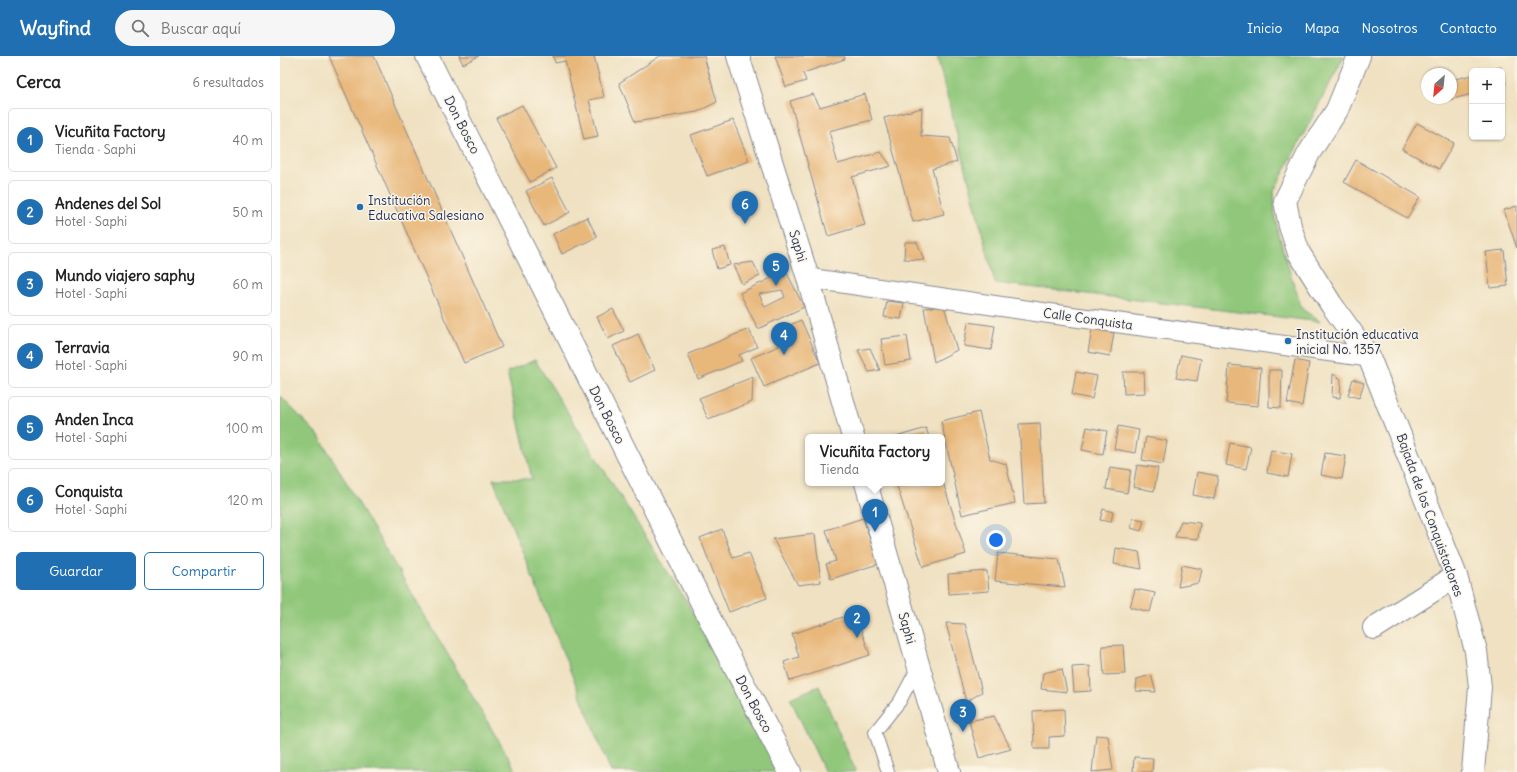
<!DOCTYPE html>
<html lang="es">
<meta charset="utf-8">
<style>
:root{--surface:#fff;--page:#f6f6f6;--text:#222;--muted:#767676;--line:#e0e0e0;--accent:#1f6fb2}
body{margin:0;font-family:Delius,sans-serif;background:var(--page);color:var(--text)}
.controls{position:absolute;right:12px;top:12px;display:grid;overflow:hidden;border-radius:6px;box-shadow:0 1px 3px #0004}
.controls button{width:36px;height:36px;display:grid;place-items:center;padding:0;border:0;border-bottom:1px solid var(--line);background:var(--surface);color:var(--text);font:20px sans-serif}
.compass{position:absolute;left:1141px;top:12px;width:36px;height:36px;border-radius:50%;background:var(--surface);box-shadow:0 1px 3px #0004;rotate:207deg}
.you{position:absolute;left:716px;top:484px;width:14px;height:14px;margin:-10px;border:3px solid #fff;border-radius:50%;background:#1a73e8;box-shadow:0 0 0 6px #1a73e833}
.badge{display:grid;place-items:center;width:26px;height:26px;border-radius:50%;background:var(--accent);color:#fff;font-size:13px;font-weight:700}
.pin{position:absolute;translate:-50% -33px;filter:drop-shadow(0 1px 2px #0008)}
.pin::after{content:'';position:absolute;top:21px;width:14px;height:12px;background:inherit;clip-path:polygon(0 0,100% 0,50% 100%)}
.popup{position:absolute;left:525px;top:378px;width:140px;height:52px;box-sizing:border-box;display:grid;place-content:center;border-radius:6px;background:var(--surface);filter:drop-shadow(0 1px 3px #0005);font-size:13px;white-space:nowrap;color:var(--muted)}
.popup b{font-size:15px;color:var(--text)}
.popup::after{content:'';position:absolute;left:50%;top:100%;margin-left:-8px;border:8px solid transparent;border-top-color:var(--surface)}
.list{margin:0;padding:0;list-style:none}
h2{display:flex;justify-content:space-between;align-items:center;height:52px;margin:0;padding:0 16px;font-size:17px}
h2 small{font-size:13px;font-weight:400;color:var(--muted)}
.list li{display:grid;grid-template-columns:26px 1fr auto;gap:12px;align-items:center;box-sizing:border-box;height:64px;margin:0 8px 8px;padding:0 8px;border:1px solid var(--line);border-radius:6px}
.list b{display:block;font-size:15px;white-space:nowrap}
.list p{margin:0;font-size:13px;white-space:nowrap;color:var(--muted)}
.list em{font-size:13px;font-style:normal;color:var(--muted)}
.actions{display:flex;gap:8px;padding:12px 16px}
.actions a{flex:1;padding:9px 0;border:1px solid var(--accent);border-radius:6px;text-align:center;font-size:14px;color:var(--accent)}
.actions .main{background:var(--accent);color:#fff}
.icon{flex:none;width:22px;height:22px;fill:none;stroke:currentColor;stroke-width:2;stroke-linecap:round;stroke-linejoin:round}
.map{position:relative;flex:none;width:1237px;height:716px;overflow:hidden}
header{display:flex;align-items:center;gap:24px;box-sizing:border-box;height:56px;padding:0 20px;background:var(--accent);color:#fff}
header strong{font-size:19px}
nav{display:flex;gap:22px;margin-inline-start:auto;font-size:14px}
.search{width:280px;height:36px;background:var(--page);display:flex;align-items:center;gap:10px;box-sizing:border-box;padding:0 14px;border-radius:22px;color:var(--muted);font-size:15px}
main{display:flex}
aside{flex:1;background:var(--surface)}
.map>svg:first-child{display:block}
.green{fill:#90c77a;stroke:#567b6c}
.building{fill:#e8b77a;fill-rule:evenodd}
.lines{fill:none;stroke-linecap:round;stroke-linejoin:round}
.service-casing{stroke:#858890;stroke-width:14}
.pedestrian-casing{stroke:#858890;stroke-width:21}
.minor-casing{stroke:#858890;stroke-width:24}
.tertiary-casing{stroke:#858890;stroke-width:24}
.service{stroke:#fff;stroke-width:12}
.pedestrian{stroke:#fff;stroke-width:19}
.minor{stroke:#fff;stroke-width:22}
.tertiary{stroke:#fff;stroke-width:22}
.poi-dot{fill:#1f6fb2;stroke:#fcf5e5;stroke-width:1.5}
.labels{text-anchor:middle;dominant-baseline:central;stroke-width:3;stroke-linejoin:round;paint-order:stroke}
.street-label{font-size:13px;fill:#1b2f5e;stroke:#fcf5e5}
.poi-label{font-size:13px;fill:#1b2f5e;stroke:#fcf5e5;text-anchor:start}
</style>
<header>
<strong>Wayfind</strong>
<div class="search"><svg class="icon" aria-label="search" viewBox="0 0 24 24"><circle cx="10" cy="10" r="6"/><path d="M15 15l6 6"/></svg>Buscar aquí</div>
<nav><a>Inicio</a><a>Mapa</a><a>Nosotros</a><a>Contacto</a></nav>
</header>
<main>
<aside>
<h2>Cerca<small>6 resultados</small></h2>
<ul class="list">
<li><span class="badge">1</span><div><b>Vicuñita Factory</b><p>Tienda · Saphi</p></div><em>40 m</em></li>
<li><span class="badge">2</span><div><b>Andenes del Sol</b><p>Hotel · Saphi</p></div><em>50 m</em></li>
<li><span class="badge">3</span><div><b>Mundo viajero saphy</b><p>Hotel · Saphi</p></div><em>60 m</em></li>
<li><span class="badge">4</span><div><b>Terravia</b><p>Hotel · Saphi</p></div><em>90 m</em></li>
<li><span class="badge">5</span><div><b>Anden Inca</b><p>Hotel · Saphi</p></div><em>100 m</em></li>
<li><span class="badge">6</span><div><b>Conquista</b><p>Hotel · Saphi</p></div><em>120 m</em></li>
</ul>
<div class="actions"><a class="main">Guardar</a><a>Compartir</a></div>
</aside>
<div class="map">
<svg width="1237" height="716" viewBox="0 0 1237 716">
<rect width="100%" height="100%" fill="#fcf5e5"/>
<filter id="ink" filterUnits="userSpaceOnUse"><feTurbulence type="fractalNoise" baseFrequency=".025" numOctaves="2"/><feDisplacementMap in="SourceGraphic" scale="8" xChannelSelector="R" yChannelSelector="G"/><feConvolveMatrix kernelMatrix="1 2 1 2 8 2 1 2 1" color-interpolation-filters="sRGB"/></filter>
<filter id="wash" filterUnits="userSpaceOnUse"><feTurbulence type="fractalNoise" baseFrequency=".012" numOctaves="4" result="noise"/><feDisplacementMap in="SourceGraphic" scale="16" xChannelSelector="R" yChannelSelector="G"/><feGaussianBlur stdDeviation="0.9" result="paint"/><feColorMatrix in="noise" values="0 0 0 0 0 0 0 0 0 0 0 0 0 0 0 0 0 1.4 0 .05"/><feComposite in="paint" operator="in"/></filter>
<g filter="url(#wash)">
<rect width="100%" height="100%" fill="#efe1c1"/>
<path class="green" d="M657 0H1064L994 135 995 162 1004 198 1022 253 1041 266 715 227Z
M255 304 493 684 506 716H331L213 423H252L227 316Z
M0 340 39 380 237 716H0Z
M539 630 576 716H545L510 642Z"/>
<g id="blocks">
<path class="building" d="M49 0H94L222 291 184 307Z
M179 0H199L183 8Z
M273 0H314L324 41 309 44 318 80 304 83 285 5 275 7Z
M380 0H424L437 46 417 56 355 66 339 27Z
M495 0H564L565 3 523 17 526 25 506 31Z
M1221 11 1222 15H1207Z
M1222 16 1226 29 1222 30Z
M1192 19V38L1161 46 1160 42H1171V24Z
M533 38 540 51 585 38 592 64 549 75 558 108 601 96 611 110 572 121 585 169 548 180 510 45Z
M242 49 276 112 250 126 216 62Z
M642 52 641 80 670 82 677 106 652 113 664 158 633 166 604 62Z
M453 64 469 105 427 120 411 79Z
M1137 67 1174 87 1159 113 1122 93Z
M1076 104 1140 141 1127 162 1064 126Z
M272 122 290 156 264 170 246 135Z
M1237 150V192L1224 154Z
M307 161 317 181 282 198 273 178Z
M625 186H637L644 204 624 203Z
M445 191 450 209 437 213 432 194Z
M1224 194 1228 230 1210 232 1206 196Z
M473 206 480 220 462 228 453 209Z
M506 215 524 251 478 273 460 237ZM502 234 505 241 485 251 479 238Z
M607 245 624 247 621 263 604 261Z
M664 250 677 294 654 306 644 252Z
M333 253 344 275 328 283 317 261Z
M521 264 540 307 484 331 471 302 499 290V274Z
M688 266 715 270 711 294 684 290Z
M469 273 477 291 459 299 462 305 418 323 408 298Z
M812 273 834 277 830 300 808 296Z
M358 278 375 314 350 326 333 290Z
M627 280 631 305 605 309 601 283Z
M590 292 600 314 589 316 578 294Z
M901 299 921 303 917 325 896 322Z
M1015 304 1029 307 1022 350 1007 347Z
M949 309 981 312 978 350 946 347Z
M989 314H1002L1001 352 989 351Z
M796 316 817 320 812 343 792 339Z
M843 316H864L865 337 844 338Z
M1053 318 1061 323 1060 342 1052 341Z
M473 321 472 346 428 363 419 342Z
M1073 323 1084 327 1079 342 1068 339Z
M699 356 710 403 726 408 735 447 682 459 661 365Z
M760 367 764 447 744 448 739 368Z
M838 370 859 374 855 397 834 393Z
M807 371 827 375 823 398 802 394Z
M646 372 649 381H616Z
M866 381 887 385 883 408 862 404Z
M950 387 971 391 966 413 946 409Z
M991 394 1012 398 1008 421 987 417Z
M1045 397 1066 400 1062 423 1041 419Z
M857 409 878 412 874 435 853 431Z
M830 411 851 414 847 437 826 433Z
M917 416 938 420 934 443 913 439Z
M662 423 686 498 643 511 616 427H662Z
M823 453 833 456 831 466 820 464Z
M583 462 598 508 551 523 546 508 556 505 546 474Z
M853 462 864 464 861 475 851 472Z
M901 465 920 467 918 483 895 481Z
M442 473 453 502 469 497 487 542 449 556 420 482Z
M535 478 541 526 518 529 493 483Z
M836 492 859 496 862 513 834 508Z
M718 497 779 503 785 531 715 525Z
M902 509 922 513 919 527 898 531Z
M707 515 709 535 669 538 668 518Z
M855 533 875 537 870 556 850 551Z
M575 557 590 599 510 625 504 606 519 601 512 578Z
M666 567 685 568 702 636 686 646Z
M843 589 845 618 824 619 822 590Z
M810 610 811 635 794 636 792 611Z
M782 613 787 636 761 633 763 617Z
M871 619 876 636 856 635 857 623Z
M784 653 785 680 769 681V693H754L753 655Z
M714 660 731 693 699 702 689 665Z
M816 679 828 680 833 714 812 716Z
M854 701 873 702 872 716H853Z"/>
</g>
</g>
<g filter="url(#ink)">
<use href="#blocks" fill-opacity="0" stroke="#858890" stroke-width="1"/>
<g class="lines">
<g class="service-casing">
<path id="service" d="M608 716 595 676 620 645 638 611"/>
</g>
<g class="pedestrian-casing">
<path id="pedestrian" d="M528 222 766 257 1089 301"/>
</g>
<g class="minor-casing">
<path id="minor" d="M1079 0 1057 54 1029 97 1005 145 1010 170 1019 197 1051 248 1089 301 1176 520 1196 595 1200 631 1193 716
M1094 572 1176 520"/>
</g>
<g class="tertiary-casing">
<path id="tertiary" d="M147 0 441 585 510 716
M458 0 528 222 573 381
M586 427 669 716"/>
</g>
<use href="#service" class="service"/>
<use href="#pedestrian" class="pedestrian"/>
<use href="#minor" class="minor"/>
<use href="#tertiary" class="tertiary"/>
</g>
</g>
<g class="poi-dot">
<circle cx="80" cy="151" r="4"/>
<circle cx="1008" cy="285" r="4"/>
</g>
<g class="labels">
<g class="street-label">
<text transform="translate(182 69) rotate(63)">Don Bosco</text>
<text transform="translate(518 190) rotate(73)">Saphi</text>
<text transform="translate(808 263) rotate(8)">Calle Conquista</text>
<text transform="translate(327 359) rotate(63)">Don Bosco</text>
<text transform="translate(1150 459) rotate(70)">Bajada de los Conquistadores</text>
<text transform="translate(627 572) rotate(74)">Saphi</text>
<text transform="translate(474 648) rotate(62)">Don Bosco</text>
</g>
<g class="poi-label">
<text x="88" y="144">Institución<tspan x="88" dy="15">Educativa Salesiano</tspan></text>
<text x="1016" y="278">Institución educativa<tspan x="1016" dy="15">inicial No. 1357</tspan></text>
</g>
</g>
</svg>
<div class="controls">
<button>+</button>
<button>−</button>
</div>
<svg class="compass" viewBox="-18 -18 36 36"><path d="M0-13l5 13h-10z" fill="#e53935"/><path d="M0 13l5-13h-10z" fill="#767676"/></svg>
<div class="you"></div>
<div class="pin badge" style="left:595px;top:476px">1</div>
<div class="popup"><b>Vicuñita Factory</b>Tienda</div>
<div class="pin badge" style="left:577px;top:582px">2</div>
<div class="pin badge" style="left:683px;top:676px">3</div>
<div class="pin badge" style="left:504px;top:299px">4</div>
<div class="pin badge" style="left:496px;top:230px">5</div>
<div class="pin badge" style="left:465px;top:168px">6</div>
</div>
</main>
